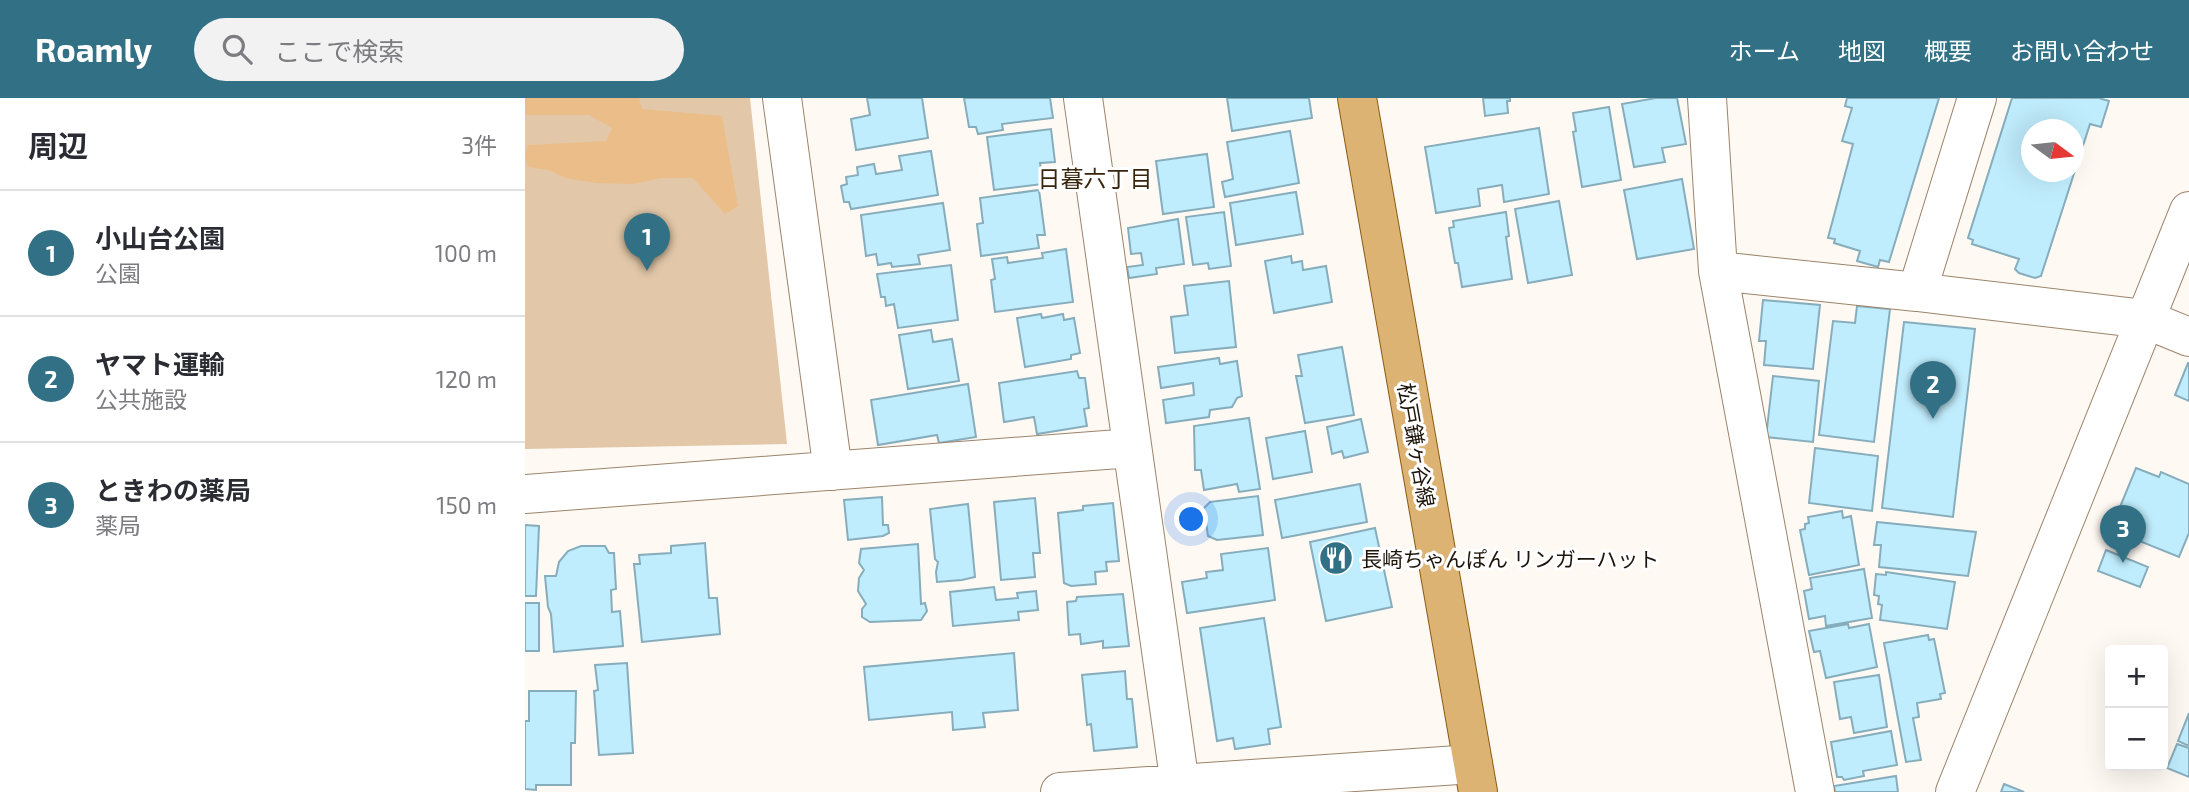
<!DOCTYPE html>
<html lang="ja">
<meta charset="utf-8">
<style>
:root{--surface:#fff;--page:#f2f2f3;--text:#2b2b33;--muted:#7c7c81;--line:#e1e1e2;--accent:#317085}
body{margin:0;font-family:"Exo 2","Noto Sans JP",sans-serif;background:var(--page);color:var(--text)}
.controls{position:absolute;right:21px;bottom:21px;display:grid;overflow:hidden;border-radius:7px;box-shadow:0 7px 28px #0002}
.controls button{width:63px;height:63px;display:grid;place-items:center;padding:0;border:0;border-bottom:2px solid var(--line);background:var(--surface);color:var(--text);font:35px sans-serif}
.compass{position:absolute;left:1496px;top:21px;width:63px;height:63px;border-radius:50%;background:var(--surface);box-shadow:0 7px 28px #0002;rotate:105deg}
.you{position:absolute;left:667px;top:422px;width:24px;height:24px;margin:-18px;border:5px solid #fff;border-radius:50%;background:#1a73e8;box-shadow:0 0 0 10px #1a73e833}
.badge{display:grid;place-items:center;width:46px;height:46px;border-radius:50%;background:var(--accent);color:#fff;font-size:23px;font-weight:700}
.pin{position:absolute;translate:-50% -58px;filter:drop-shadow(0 2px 4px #0008)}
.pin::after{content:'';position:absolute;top:37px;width:24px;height:21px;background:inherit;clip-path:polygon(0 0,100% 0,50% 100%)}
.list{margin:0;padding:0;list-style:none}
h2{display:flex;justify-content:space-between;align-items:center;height:91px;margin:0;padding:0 28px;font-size:30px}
h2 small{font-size:23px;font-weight:400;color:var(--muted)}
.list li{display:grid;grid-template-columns:46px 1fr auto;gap:21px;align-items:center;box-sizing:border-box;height:126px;padding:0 28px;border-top:2px solid var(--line)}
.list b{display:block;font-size:26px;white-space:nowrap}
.list p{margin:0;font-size:23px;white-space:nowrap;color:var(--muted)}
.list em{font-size:23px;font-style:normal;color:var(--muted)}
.icon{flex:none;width:38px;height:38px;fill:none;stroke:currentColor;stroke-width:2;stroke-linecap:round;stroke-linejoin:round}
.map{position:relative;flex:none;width:1664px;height:694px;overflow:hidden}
header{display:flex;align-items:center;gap:42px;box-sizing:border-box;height:98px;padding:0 35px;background:var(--accent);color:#fff}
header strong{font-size:33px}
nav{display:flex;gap:38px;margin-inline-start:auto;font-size:24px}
.search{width:490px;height:63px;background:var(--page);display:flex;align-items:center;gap:18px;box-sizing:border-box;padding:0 24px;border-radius:38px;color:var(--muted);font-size:26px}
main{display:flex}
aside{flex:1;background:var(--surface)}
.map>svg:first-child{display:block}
.green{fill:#e2c7a8}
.forest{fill:#ebbe89}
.building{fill:#c0edfd;stroke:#86adbc;stroke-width:2;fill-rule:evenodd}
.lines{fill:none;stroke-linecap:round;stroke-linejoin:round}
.minor-casing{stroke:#9c846a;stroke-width:40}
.major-casing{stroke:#8c5b12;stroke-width:40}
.minor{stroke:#fff;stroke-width:38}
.major{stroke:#ddb374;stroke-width:38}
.labels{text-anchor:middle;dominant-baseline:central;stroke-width:6;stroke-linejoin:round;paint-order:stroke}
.street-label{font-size:21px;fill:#1d140a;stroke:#fff}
.poi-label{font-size:21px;fill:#1d140a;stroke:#fff;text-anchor:start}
.neighbourhood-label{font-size:23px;fill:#38250c;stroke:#fff}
</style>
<header>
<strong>Roamly</strong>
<div class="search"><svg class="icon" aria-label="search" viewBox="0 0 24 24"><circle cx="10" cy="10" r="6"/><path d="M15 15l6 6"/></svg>ここで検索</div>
<nav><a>ホーム</a><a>地図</a><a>概要</a><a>お問い合わせ</a></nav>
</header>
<main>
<aside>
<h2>周辺<small>3件</small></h2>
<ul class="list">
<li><span class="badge">1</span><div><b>小山台公園</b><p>公園</p></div><em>100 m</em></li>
<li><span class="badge">2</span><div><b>ヤマト運輸</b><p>公共施設</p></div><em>120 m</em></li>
<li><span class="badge">3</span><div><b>ときわの薬局</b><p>薬局</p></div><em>150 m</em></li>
</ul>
</aside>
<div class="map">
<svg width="1664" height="694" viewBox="0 0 1664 694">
<rect width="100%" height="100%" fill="#fff9f4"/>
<path class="green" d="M0 0H225L262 346 0 351Z"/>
<path class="forest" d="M0 0H114L117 11 197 18 213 108 200 116 168 80H136L108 86 72 85 40 80 24 72 3 69C0 62 0 54 3 47L81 43 87 30 64 17H0Z"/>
<path class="building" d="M342 0H397L403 40 331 52 326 21 345 17Z
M439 0H525L528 20 477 26 478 32 453 36 451 29H444Z
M702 0H784L787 20 707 33Z
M958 0H985V3H982L983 15 960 18Z
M1131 0H1152L1161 46 1137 50 1140 64 1109 69 1097 6Z
M1322 0H1414L1364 164 1355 162 1353 169 1332 163 1335 153 1309 145 1310 141 1303 140 1328 46 1317 43 1327 10 1320 8Z
M1487 0H1574L1584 3 1576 29 1565 26 1516 178 1510 180 1494 175 1490 171 1494 161 1447 146 1448 142 1443 140ZM1506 32H1548V74H1506Z
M1084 9 1096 82 1057 89 1048 34 1051 33 1048 15Z
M1014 30 1024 96 979 104 977 87 953 91 955 108 911 115 900 49Z
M526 31 530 64 515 65 518 86 469 92 462 39Z
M765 33 774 85 700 99 697 84 708 81 702 44Z
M406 53 413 97 326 111 324 104H319L316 88 322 86 321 79 333 77 332 69 349 66 351 76 377 72 374 58Z
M682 56 689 109 638 116 631 63Z
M1157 81 1169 151 1112 161 1099 92Z
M514 92 520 137H512L514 150 456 158 452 126 458 125 455 100Z
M771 94 778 136 711 147 705 105Z
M1034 103 1047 177 1003 185 990 111Z
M418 105 425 152 393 157 395 166 367 169 366 165 353 167 351 156 341 158 336 117Z
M699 114 706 168 684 171 683 165 668 167 661 119Z
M981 114 984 138 981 139 987 181 937 189 933 165H930L924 130 929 129 928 123Z
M653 121 659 166 631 170 632 176 604 180 602 169 618 167 616 155 606 156 603 130Z
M541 151 548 204 470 214 466 182 470 181 467 161 482 159 483 165 518 160 517 155Z
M766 158 767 165 777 163 778 172 801 168 807 204 749 215 740 163Z
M426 167 433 222 373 230 369 206 361 208 360 199H356L352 176Z
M704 183 711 249 650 255 646 219 663 217 659 188Z
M1238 202 1295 207 1288 271 1239 267 1241 243H1234Z
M1332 208 1365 211 1349 344 1294 337 1308 223 1330 225Z
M516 216 517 220 538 216 539 222 549 220 555 255 546 257V261L500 269 492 220Z
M1379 224 1450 231 1428 419 1357 410Z
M406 232 408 244 427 241 434 283 383 291 374 237Z
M817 249 829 317 780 325 771 278H777L773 257Z
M694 260 695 266 712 263 717 298 712 300 707 309 685 312 684 319 641 325 638 302 669 297 668 285 636 290 633 269Z
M1663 265H1664V303L1650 297Z
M552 273 554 280H560L564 310 559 311 562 328 512 336 509 319 479 324 474 285Z
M1248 278 1294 283 1288 344 1241 339Z
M443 286 451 339 414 345 412 337 353 347 346 302Z
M724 320 735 391 714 394 712 386 679 392 676 372H670L669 328Z
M836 321 843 354 819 360 817 353 807 356 802 329Z
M780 333 787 374 748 381 741 340Z
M1290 350 1353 358 1347 413 1284 405Z
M1611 370 1634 379 1636 374 1664 386V435L1654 459 1607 440 1609 435 1588 426Z
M835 386 842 424 757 440 750 402Z
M733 398 738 437 692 442 683 438 679 410 685 404Z
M357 399 358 427H363L364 435 358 438 323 442 319 402Z
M510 400 515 455H508L510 479 476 482 469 404Z
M588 405 594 463 581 464 582 473 570 474 571 486 546 488 539 485 533 415 558 412V408Z
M443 406 450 479 437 482 412 484 411 474 413 464 410 461 405 411Z
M1317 413 1318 420 1326 418 1334 467 1284 477 1275 432 1280 431V426L1284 425 1283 419Z
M1352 424 1451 434 1443 478 1354 469 1356 447H1349Z
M0 427 14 428 11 498H0Z
M850 430 867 509 801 523 785 444Z
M180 445 184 500H192L195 536 117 544 109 466H115L114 457 146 455V448Z
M393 446 396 506 400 505 402 513 396 522 345 524 337 519V511L341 506 333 493 334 480 339 472 334 465 336 451Z
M56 448H80L84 455H89L91 491 86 492 87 514 95 513 98 548 29 554 26 516 23 509 20 478H31L34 464 43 453Z
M743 450 750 502 662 515 657 484 682 480 681 474 698 472 696 456Z
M1581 452 1623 469 1615 489 1573 473Z
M1339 471 1347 520 1301 528 1300 518 1284 521 1279 493 1287 491 1285 480Z
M1361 474 1430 484 1422 531 1355 522 1357 507 1353 506 1354 498 1349 497 1351 476 1361 477Z
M469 489 471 502 493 500 492 495 511 493 513 512 493 514 494 522 428 528 425 494Z
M598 496 604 548 578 550V543L556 546 555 536 544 537 542 504 551 503 552 499Z
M0 505H14V553H0Z
M739 520 756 629 743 631 745 646 710 651 708 640 692 643 675 530Z
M1323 526 1324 530 1344 526 1352 569 1301 580 1295 553 1289 554 1284 533Z
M1403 537 1404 542 1409 541 1420 595 1415 596 1416 601 1392 605 1394 619 1388 620 1396 662 1381 664 1359 545Z
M489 555 493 612 458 615 460 629 428 632 427 614 344 622 339 569Z
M102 565 108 655 74 657 69 593 73 592 70 567Z
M600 573 602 601H607L612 649 569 653 566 626 562 627 557 577Z
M1354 577 1362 629 1329 635 1326 619 1315 621 1309 584Z
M4 593H51L50 645H46V687H11V692L0 691V623H4Z
M1664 615V648L1653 643Z
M1366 633 1372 667 1338 673 1339 678 1319 682 1317 679H1312L1306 644Z
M1652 646 1664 650V679L1642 670Z
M1371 678 1373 694H1310L1309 688Z
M1479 686 1499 694H1476Z"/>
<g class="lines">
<g class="minor-casing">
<path id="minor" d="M257 0 308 373
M558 0 656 694
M1182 0 1193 173
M1392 194 1620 221 1664 239
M0 396 607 350
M535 694 948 666
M1290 694 1193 173 1392 194 1452 0
M1430 694 1664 113"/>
</g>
<g class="major-casing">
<path id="major" d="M832 0 953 694"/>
</g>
<use href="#minor" class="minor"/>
<use href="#major" class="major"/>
</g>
<defs>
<g id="restaurant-disc" transform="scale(1.75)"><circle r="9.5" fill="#317085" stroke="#fff"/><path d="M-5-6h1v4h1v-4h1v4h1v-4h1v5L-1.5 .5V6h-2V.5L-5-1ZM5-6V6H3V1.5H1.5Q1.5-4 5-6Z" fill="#fff"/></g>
</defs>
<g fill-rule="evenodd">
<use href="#restaurant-disc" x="811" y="460"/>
</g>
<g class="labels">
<g class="street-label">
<text transform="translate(892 347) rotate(80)">松戸鎌ヶ谷線</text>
</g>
<g class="poi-label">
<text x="836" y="460">長崎ちゃんぽん リンガーハット</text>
</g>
<g class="neighbourhood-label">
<text x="570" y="80">日暮六丁目</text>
</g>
</g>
</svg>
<div class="controls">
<button>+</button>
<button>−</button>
</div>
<svg class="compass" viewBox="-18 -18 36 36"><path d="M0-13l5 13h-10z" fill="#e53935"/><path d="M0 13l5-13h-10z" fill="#7c7c81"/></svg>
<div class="you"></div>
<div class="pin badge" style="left:122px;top:173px">1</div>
<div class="pin badge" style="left:1408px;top:321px">2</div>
<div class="pin badge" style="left:1598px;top:465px">3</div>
</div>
</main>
